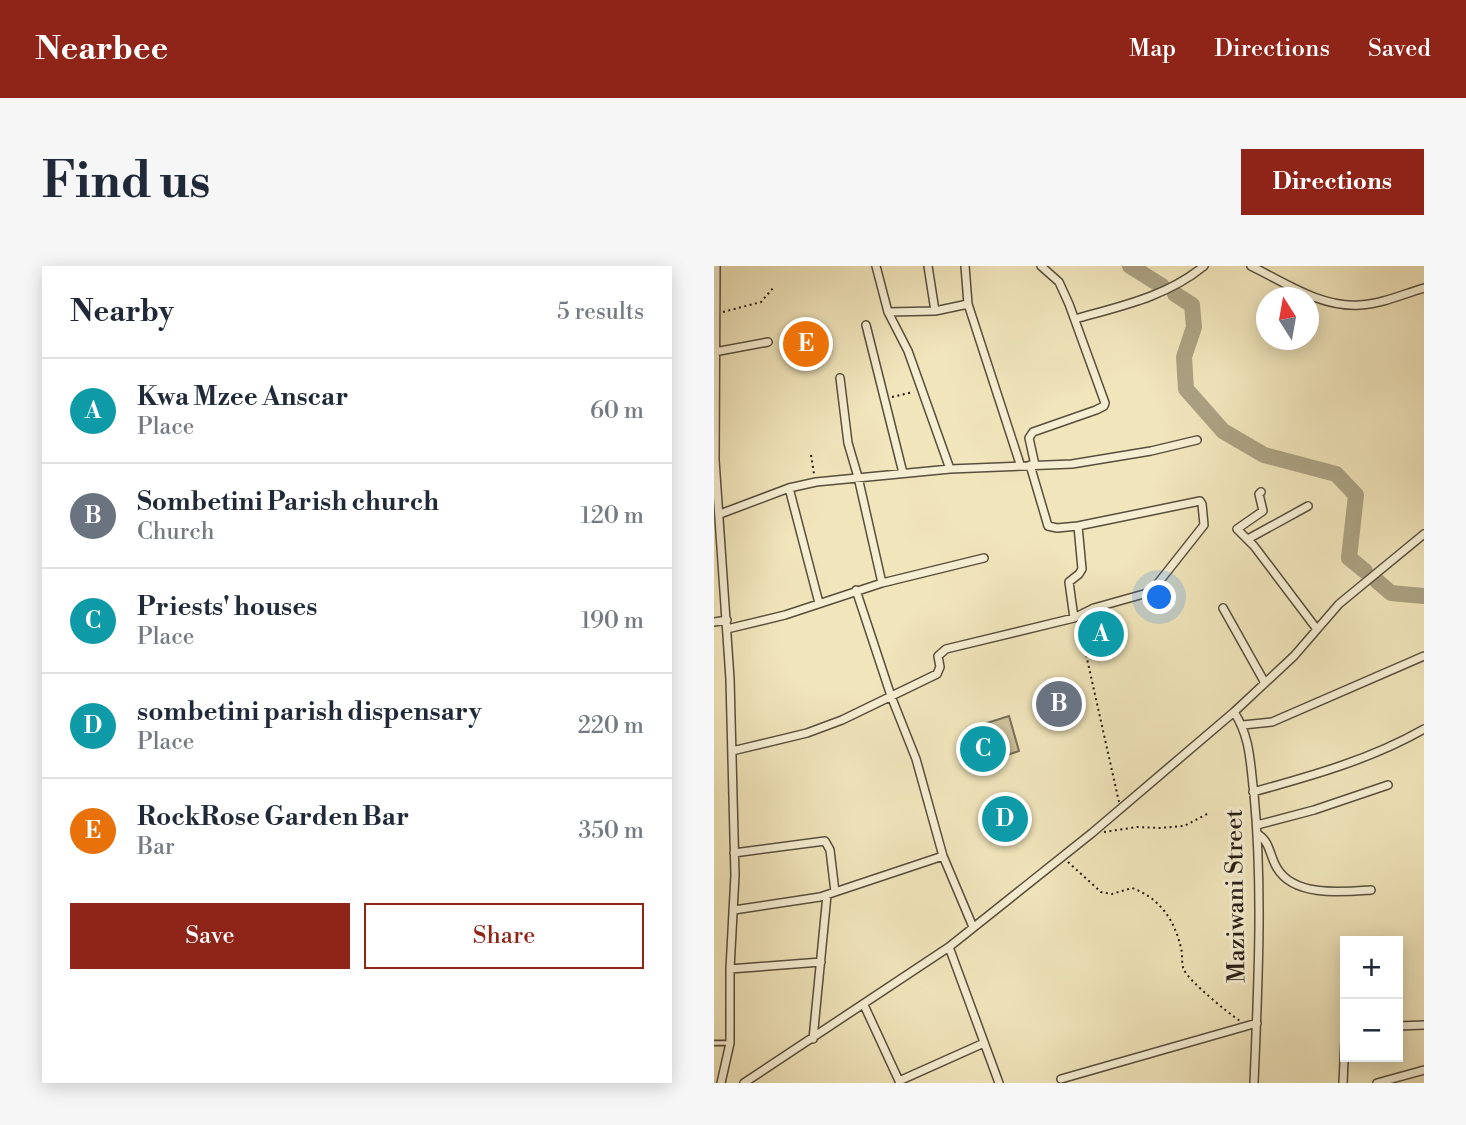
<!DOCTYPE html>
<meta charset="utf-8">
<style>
:root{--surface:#fff;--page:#f6f6f7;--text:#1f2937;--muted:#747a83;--line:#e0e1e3;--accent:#8f2418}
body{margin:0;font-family:"Libre Bodoni",serif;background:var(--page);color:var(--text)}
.controls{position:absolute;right:21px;bottom:21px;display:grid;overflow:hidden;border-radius:0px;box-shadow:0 4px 18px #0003}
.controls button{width:63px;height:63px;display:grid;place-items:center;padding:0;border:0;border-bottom:2px solid var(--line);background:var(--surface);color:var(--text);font:35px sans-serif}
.compass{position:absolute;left:542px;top:21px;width:63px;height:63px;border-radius:50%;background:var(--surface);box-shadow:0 4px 18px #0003;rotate:349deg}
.you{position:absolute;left:446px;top:332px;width:24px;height:24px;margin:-18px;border:5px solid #fff;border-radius:50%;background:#1a73e8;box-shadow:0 0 0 10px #1a73e833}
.badge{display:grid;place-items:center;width:46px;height:46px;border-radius:50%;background:var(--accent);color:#fff;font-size:23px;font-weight:700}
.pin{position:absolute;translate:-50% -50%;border:4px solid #fff;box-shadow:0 2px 7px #0006}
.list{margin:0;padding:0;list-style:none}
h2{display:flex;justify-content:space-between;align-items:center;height:91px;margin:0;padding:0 28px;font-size:30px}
h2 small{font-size:23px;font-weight:400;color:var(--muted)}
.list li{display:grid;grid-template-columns:46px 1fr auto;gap:21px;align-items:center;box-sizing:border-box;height:105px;padding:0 28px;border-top:2px solid var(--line)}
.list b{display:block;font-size:26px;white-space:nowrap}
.list p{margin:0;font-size:23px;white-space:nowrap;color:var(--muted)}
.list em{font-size:23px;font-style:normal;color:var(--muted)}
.actions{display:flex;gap:14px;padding:21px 28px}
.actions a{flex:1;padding:16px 0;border:2px solid var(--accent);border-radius:0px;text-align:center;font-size:24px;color:var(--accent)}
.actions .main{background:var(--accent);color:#fff}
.map{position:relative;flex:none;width:710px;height:817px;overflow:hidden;border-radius:0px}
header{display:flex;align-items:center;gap:42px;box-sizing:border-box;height:98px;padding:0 35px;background:var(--accent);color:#fff}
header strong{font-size:33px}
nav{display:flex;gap:38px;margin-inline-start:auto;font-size:24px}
.intro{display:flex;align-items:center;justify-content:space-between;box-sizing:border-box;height:168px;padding:0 42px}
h1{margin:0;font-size:49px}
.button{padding:18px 32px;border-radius:0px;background:var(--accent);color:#fff;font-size:24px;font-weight:700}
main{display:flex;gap:42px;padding:0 42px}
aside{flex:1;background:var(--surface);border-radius:0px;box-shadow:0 4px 18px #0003}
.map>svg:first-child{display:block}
.green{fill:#cec39e;stroke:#797058;stroke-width:2}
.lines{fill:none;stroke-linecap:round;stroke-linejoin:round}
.river{stroke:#aba182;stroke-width:16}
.lane-casing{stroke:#574e3c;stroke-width:7}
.street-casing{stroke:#574e3c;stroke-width:10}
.path{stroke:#241c12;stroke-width:2;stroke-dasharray:2 3.5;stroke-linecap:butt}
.lane{stroke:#f6eed3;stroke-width:3.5}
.street{stroke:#f6eed3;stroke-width:7}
.labels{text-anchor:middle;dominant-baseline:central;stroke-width:6;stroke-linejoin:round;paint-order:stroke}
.street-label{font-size:24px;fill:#241c12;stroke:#f6eed3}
</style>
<header>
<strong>Nearbee</strong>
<nav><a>Map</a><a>Directions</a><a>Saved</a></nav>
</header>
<div class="intro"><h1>Find us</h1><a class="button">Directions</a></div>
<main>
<aside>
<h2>Nearby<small>5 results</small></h2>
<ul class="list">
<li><span class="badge" style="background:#0f9aa8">A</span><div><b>Kwa Mzee Anscar</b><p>Place</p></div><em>60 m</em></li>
<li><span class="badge" style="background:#6b7280">B</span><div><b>Sombetini Parish church</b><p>Church</p></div><em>120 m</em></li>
<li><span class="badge" style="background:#0f9aa8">C</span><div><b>Priests' houses</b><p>Place</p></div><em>190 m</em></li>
<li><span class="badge" style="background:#0f9aa8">D</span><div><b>sombetini parish dispensary</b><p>Place</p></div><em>220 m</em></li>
<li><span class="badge" style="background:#e8710a">E</span><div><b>RockRose Garden Bar</b><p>Bar</p></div><em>350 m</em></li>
</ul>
<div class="actions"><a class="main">Save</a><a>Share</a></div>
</aside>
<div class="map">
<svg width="710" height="817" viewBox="0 0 710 817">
<rect width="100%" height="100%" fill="#f1e5bb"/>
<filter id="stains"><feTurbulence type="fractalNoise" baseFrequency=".00286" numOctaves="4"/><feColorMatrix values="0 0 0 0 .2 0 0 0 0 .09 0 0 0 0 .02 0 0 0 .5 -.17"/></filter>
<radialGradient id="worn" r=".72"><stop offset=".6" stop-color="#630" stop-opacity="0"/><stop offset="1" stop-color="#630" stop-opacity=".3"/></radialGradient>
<path class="green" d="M295 450 305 485 284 492 273 457Z"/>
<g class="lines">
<path class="river" d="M416 0 448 20
M461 28 478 39 480 61 470 91 472 123 509 165 550 189 622 208 642 229 635 292 651 305
M663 315 677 327 710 330"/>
<g class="lane-casing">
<path id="lane" d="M0 777H16"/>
</g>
<g class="street-casing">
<path id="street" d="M2 0 1 194 16 413 21 609 16 703V777L7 817
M162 0 174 46 194 85 236 203
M214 0 221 45
M251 0 254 38 306 198
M537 0C570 16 607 42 646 39 668 38 689 28 710 22
M174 46 221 45 254 38
M361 53C407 40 452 31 490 0
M152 59 189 207
M0 86 54 76
M126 112 134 177 144 211 168 317
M321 199 315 172 319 166 382 144 390 140 391 137 355 38 345 16 327 0
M75 222 105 337
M547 226 545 228 549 245 523 263 540 280 602 362
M6 248 75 222 102 216 236 203 358 198 437 185 483 174
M534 273 594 240
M142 324 177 430 202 493 229 590 259 661
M509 342 551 417
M360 352 355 316 365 308 368 303 364 260
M0 356 13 354
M13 363 71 349 168 317 270 292
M520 446C537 472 536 498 540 528 549 623 544 721 540 817
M529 459 558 456 710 390
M18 485 93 467 128 454 223 408 226 401 224 390 232 383 360 352 380 342 437 326 490 259 488 238 486 235 364 260 343 262 334 260 316 199
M539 526C597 510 658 493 710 463
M543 559 600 544 674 519
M545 569C556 576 556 591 563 602 580 631 628 626 657 624
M20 587 111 575 116 584 121 626
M20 644 106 631 229 590
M235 681 285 817
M16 703 107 696
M150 739 186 817
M684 760 710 759
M99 773 113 629
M347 813 543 757
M185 815 270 777
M30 817 235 681 378 567 520 446 580 390 625 338 710 268
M629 817 631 774
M663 817 710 804"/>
</g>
<path class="path" d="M9 46 47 36 59 22
M178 131 199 126
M97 189 100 208
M365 357 405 536
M390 566 423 561 445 562 470 560 495 547
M354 596 387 626 398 628 418 622C446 632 461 655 467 682 469 689 467 698 470 704 476 716 513 746 526 755"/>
<use href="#lane" class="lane"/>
<use href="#street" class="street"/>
</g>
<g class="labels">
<g class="street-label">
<text transform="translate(522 630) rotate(-91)">Maziwani Street</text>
</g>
</g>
<rect width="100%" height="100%" filter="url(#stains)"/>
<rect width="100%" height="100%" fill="url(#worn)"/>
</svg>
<div class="controls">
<button>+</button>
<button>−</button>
</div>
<svg class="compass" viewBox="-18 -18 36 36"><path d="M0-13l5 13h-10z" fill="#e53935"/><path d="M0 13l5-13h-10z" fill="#747a83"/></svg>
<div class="you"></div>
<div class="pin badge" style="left:387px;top:368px;background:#0f9aa8">A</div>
<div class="pin badge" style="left:345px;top:438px;background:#6b7280">B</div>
<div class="pin badge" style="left:269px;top:483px;background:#0f9aa8">C</div>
<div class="pin badge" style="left:291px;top:553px;background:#0f9aa8">D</div>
<div class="pin badge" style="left:92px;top:78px;background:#e8710a">E</div>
</div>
</main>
